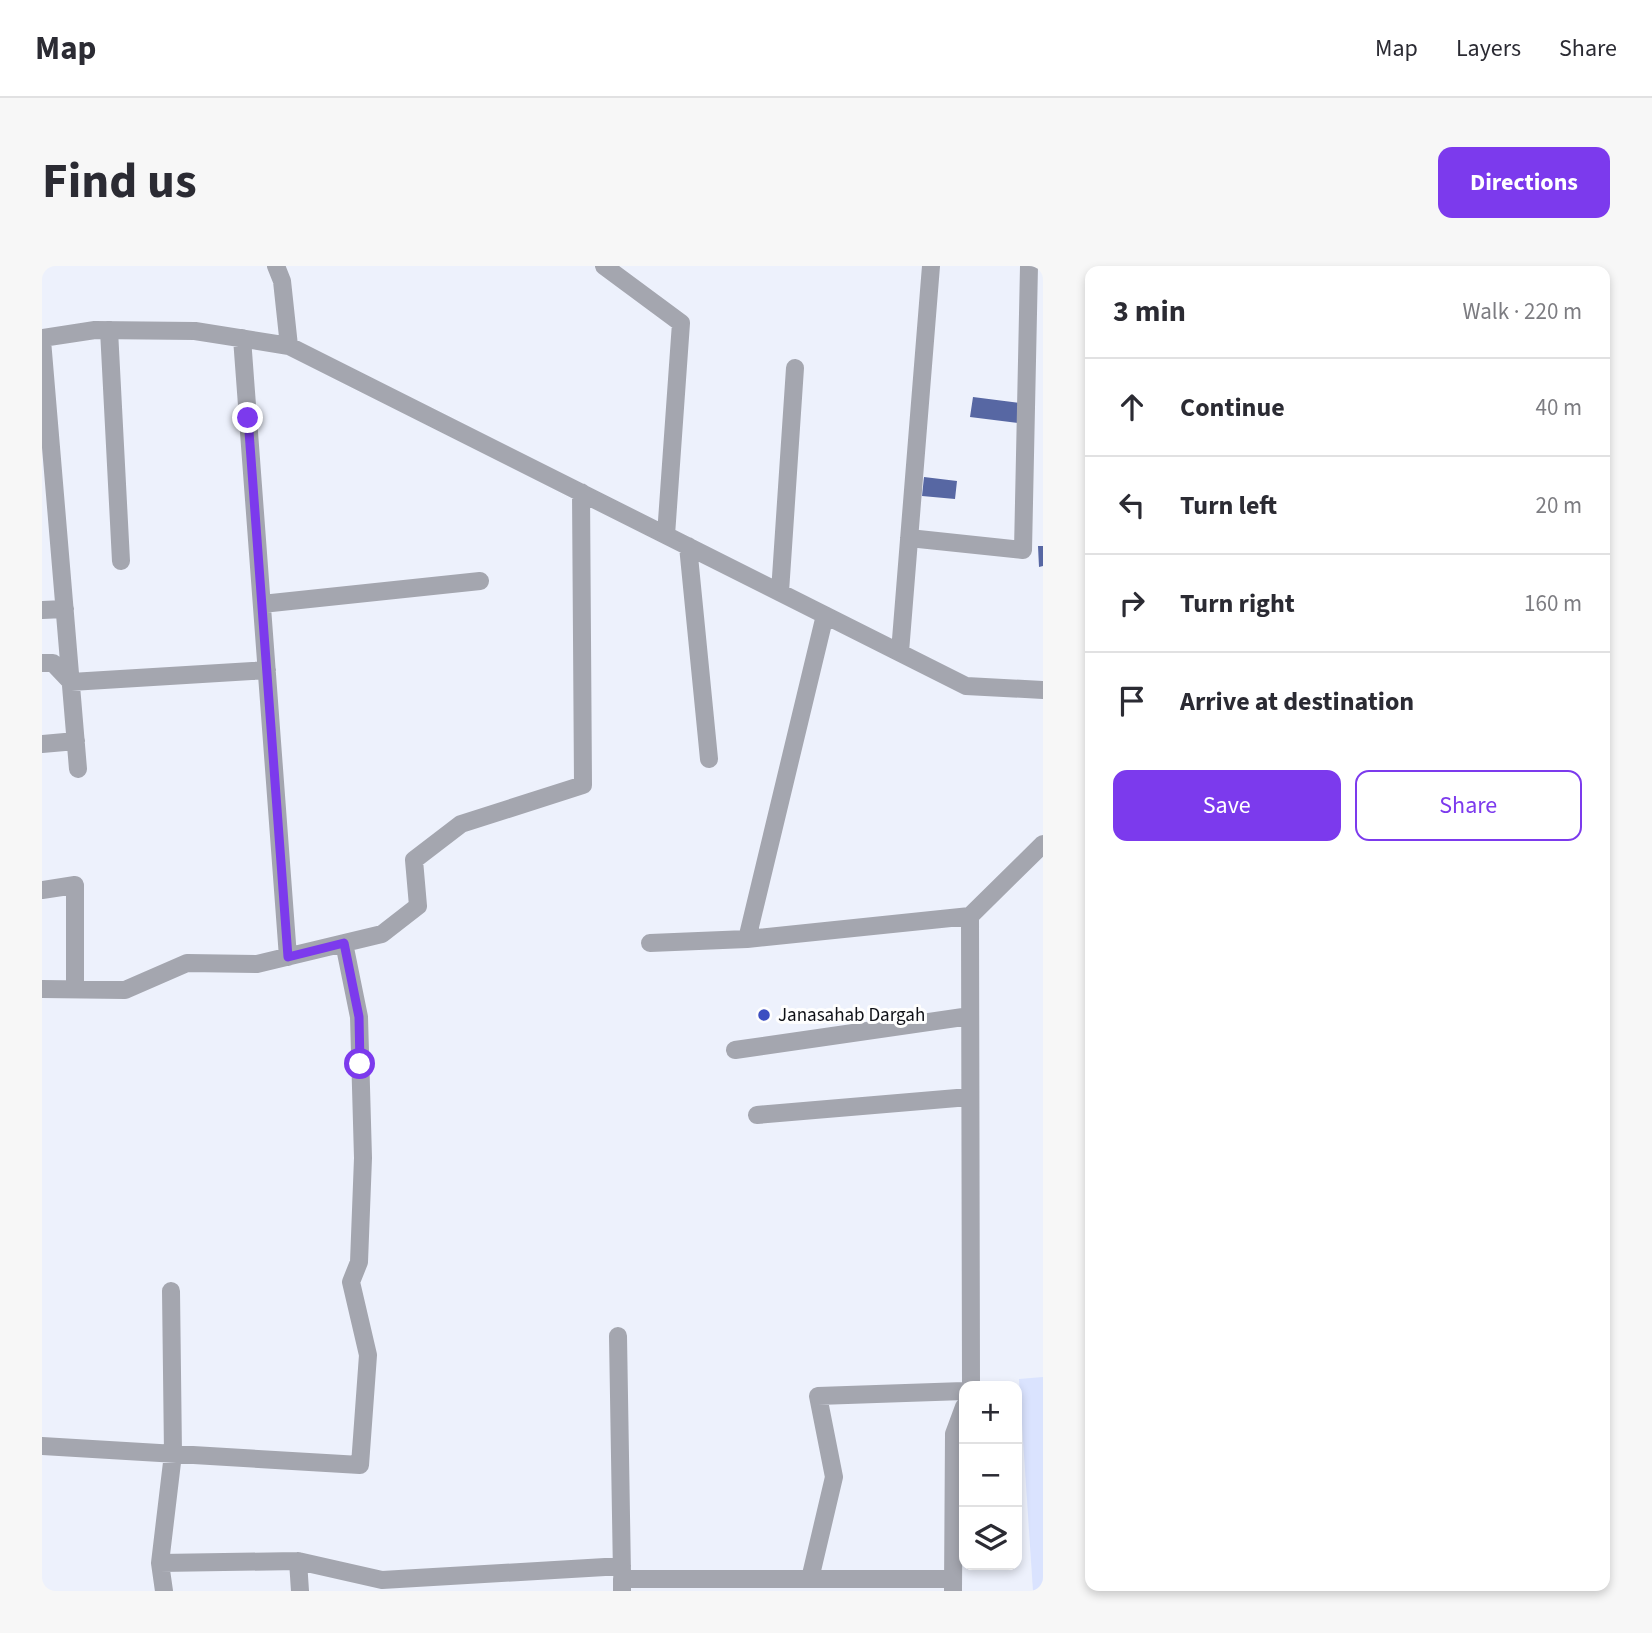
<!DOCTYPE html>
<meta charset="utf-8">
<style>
:root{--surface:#fff;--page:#f7f7f7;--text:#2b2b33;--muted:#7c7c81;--line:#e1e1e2;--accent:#7c3aed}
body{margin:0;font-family:"Source Sans 3",sans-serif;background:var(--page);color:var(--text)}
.controls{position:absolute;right:21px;bottom:21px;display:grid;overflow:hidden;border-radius:14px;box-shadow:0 4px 10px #0003}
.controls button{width:63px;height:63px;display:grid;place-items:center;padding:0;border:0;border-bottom:2px solid var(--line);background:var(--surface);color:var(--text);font:35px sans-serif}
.stop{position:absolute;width:21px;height:21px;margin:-16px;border:5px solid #7c3aed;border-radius:50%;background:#fff}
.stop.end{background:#7c3aed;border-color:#fff;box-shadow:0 2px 7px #0008}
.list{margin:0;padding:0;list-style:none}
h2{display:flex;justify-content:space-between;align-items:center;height:91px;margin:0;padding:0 28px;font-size:30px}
h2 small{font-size:23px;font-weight:400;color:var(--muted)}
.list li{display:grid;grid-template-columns:46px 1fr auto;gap:21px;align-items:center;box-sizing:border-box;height:98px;padding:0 28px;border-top:2px solid var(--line)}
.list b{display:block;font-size:26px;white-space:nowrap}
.list em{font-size:23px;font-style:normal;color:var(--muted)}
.actions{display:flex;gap:14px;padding:21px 28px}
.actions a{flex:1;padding:16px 0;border:2px solid var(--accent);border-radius:14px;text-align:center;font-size:24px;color:var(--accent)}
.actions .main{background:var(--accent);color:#fff}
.icon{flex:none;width:38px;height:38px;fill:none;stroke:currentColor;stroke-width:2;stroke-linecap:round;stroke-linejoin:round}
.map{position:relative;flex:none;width:1001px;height:1325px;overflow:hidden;border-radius:14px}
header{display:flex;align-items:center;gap:42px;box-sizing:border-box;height:98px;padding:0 35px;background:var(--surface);border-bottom:2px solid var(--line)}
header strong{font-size:33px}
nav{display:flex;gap:38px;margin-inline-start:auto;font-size:24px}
.intro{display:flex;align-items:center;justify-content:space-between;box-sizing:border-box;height:168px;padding:0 42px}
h1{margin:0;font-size:49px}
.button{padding:18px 32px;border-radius:14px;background:var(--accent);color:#fff;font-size:24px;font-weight:700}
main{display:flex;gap:42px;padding:0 42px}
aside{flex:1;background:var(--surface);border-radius:14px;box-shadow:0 4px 10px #0003}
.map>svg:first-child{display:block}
.built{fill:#dae3fe}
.building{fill:#5767a3}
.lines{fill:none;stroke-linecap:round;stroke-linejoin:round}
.street{stroke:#a4a6af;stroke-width:18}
.route{stroke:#7c3aed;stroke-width:9}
.poi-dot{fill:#3c4ec1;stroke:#fefefe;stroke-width:2.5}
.labels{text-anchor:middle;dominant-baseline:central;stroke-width:6;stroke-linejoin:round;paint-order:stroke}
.poi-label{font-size:19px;fill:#0e1016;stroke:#fefefe;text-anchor:start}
</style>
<header>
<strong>Map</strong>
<nav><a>Map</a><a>Layers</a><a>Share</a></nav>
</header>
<div class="intro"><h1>Find us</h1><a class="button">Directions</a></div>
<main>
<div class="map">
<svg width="1001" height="1325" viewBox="0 0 1001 1325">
<rect width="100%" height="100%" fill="#edf1fc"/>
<path class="built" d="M1001 1111V1325H991L977 1113Z"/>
<path class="building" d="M931 131 979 137 977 157 928 151Z
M882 211 915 215 913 233 880 230Z
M996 280H1001V300L997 301Z"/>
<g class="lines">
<path class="street" d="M234 0 240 15 247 80
M562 0 639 57 624 269
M67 64 79 295
M0 72 53 64 153 65 247 80 924 420 1001 424
M200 72 246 691
M0 74 36 503
M867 272 981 284 987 0
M646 280 667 493
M738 326 753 102
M220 338 438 315
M0 344 23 343
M783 349 705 673 928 650
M858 386 889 0
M0 397H11L29 416 225 404
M0 478 34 475
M0 624 33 619V723
M608 677 705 673
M0 723 83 724 145 697 215 698 340 668 376 640 372 594 419 558 541 519 539 226
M693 784 928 750
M715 849 927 831
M576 1070 580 1309
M929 1120 928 650 1001 578
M0 1180 318 1199 326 1089 309 1016 317 996 321 892 317 751 302 677
M256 1295 258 1325
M118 1297 256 1295 340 1314 580 1300
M768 1313 792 1211 776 1130 922 1125
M122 1325 118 1297 131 1188 129 1025
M580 1325V1313H911
M911 1325 912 1168 922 1141"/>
</g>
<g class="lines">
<path class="route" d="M206 152 246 691 302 677 317 751 318 798"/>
</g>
<circle class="poi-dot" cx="722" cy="749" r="7"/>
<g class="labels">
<g class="poi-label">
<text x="736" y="749">Janasahab Dargah</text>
</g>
</g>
</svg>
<div class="controls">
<button>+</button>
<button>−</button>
<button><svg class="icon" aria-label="layers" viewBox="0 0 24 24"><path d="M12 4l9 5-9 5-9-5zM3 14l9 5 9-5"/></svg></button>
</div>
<div class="stop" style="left:318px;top:798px"></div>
<div class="stop end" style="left:206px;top:152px"></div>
</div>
<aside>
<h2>3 min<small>Walk · 220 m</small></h2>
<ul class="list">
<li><svg class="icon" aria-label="ahead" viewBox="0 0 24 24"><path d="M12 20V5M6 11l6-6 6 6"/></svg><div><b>Continue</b></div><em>40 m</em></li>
<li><svg class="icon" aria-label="left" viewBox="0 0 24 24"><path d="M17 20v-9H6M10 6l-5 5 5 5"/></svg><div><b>Turn left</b></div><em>20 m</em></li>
<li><svg class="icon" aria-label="right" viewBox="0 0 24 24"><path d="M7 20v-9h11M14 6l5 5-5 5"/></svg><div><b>Turn right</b></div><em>160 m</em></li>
<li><svg class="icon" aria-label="arrive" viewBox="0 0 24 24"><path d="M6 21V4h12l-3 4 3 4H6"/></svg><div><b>Arrive at destination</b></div></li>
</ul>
<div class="actions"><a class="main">Save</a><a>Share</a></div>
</aside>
</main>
